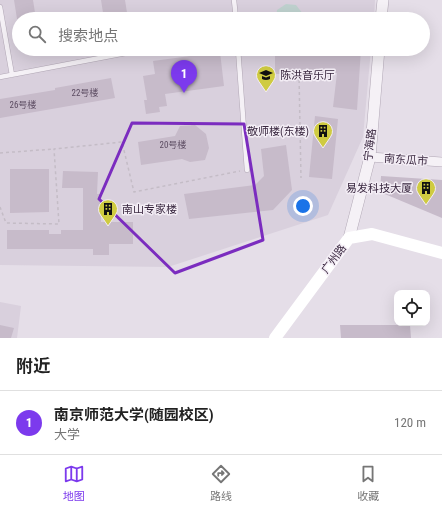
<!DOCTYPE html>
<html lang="zh">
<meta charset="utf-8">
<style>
:root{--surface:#fff;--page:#f2f2f2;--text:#222;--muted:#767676;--line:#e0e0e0;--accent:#7c3aed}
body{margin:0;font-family:"Roboto Condensed","Noto Sans SC",sans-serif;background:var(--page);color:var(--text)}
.controls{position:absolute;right:12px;bottom:12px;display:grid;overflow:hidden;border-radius:8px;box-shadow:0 4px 16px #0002}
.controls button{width:36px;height:36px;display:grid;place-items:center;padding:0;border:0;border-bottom:1px solid var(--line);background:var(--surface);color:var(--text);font:20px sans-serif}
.you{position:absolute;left:303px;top:206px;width:14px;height:14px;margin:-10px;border:3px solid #fff;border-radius:50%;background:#1a73e8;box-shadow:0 0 0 6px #1a73e833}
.badge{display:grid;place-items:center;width:26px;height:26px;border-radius:50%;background:var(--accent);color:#fff;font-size:13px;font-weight:700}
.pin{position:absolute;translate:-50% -33px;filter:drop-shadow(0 1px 2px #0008)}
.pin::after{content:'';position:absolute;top:21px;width:14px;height:12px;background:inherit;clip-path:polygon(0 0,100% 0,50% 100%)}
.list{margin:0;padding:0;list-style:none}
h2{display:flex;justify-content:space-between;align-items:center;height:52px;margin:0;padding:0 16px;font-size:17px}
h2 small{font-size:13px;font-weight:400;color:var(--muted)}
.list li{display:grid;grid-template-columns:26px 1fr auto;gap:12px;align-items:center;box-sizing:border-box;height:64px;padding:0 16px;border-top:1px solid var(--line)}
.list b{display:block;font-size:15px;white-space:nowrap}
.list p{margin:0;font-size:13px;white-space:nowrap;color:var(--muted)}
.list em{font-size:13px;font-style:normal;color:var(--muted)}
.icon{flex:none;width:22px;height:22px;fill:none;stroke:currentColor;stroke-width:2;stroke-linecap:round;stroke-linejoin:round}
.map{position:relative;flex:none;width:442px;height:338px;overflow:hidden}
.search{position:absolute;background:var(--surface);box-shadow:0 4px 16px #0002;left:12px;right:12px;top:12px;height:44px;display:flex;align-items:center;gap:10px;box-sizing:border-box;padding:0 14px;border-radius:22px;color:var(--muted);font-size:15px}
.sheet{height:116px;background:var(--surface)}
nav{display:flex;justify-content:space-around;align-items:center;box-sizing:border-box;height:56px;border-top:1px solid var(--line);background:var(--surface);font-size:11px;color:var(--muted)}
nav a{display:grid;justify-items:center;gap:2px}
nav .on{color:var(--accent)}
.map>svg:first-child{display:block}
.built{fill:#d9d0dd}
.green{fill:#bfd2cf}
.building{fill:#c7bbca}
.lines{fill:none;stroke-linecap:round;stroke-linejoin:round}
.service-casing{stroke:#b1a7b5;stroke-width:5.5}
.minor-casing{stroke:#b1a7b5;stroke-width:10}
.tertiary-casing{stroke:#b1a7b5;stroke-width:12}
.path{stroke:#c4bcc6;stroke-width:1.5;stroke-dasharray:3 3;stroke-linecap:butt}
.service{stroke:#f5f1f6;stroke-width:4.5}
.minor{stroke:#f5f1f6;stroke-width:9}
.tertiary{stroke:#f5f1f6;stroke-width:11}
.secondary{stroke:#fff;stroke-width:12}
.marked{fill:none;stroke:#7b2cbf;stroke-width:3;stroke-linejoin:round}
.labels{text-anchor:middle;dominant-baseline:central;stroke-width:3;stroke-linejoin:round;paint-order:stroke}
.number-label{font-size:9px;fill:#5c4c62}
.poi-label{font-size:11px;fill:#39273f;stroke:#f3edf5;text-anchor:start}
.street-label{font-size:11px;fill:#39273f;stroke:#f3edf5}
</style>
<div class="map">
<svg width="442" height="338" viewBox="0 0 442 338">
<rect width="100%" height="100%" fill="#e5dee8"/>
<path class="built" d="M0 0H375L374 19H19V49H371L363 137 328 215 168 267 0 265Z
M0 302 21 306 17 338H0Z"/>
<path class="green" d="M286 4 296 5 303 14 302 19H276L277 10Z"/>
<path class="building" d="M14 0H33L36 19H17Z
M101 0H125L128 19H104Z
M361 49 357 110 333 107 337 73 275 74V53Z
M220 52 224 86 165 94 167 106 159 107 160 112 146 114 144 100H147L143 76 155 74 153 61Z
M111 78 115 98 0 118V99L55 90V88Z
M315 116 338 119 332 179 309 177Z
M195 125 206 134 209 148 205 160 190 162 182 159 141 165 138 142 175 136 180 126Z
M286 145 292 190 273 210 189 219 184 194 255 185 264 176 261 149Z
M10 169H49V212L10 213Z
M63 171 98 172 97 194H101V222H133V244H109V255H93V249H7V230H49V234H61V230H83V188H62Z
M381 176 442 180V218L380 192Z
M0 325 14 328 11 338H0Z
M340 325H410L411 338H341Z"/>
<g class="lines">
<g class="service-casing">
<path id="service" d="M234 0 236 19
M0 7 12 75
M238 49 247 170
M0 77 147 49"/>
</g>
<g class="minor-casing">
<path id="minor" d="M370 157 442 162"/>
</g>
<g class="tertiary-casing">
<path id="tertiary" d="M381 19 383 0
M349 238 370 157 379 49"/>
</g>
<path class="path" d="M299 74 301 178
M0 153 54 149
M0 207 6 223 59 224 54 149 122 142 134 192 240 171"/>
<use href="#service" class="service"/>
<use href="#minor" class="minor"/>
<use href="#tertiary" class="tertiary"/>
<path class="secondary" d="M275 338 349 238 372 234 442 253"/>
</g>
<path class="marked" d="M132 123 244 124 263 240 175 273 99 199Z"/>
<defs>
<g id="university-pin" transform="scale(1)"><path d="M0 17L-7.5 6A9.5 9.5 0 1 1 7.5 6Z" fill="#cfcb41" stroke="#f3edf5"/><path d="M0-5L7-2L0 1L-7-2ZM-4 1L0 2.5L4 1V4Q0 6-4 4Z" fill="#111"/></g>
<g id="building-pin" transform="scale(1)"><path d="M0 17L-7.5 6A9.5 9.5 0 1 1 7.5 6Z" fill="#cfcb41" stroke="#f3edf5"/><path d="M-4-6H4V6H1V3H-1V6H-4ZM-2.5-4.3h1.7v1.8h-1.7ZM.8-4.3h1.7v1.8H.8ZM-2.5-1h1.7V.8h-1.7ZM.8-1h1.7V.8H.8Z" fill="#111"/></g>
</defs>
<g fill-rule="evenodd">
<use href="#university-pin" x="266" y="75"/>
<use href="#building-pin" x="323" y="131"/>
<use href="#building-pin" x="426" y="188"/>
<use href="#building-pin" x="108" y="209"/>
</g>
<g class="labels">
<g class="number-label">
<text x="85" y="93">22号楼</text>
<text x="23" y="105">26号楼</text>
<text x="173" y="145">20号楼</text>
</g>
<g class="poi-label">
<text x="280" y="75">陈洪音乐厅</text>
<text x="309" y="131" text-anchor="end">敬师楼(东楼)</text>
<text x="412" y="188" text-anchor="end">易发科技大厦</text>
<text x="122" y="209">南山专家楼</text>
</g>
<g class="street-label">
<text transform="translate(370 145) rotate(-83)">宁海路</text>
<text transform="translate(406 160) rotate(4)">南东瓜市</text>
<text transform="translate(334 259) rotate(-53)">广州路</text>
</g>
</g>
</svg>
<div class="controls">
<button><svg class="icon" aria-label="locate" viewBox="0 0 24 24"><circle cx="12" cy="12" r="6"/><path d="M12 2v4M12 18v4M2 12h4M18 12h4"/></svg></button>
</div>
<div class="you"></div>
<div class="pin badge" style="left:184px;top:93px">1</div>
<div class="search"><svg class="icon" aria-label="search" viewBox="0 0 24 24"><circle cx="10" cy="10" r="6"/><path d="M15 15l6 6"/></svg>搜索地点</div>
</div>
<section class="sheet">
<h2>附近<small></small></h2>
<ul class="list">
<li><span class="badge">1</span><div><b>南京师范大学(随园校区)</b><p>大学</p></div><em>120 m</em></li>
</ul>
</section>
<nav>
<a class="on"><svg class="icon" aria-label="map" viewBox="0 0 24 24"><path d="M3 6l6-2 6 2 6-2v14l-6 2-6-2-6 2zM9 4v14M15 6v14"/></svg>地图</a>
<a><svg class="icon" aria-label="directions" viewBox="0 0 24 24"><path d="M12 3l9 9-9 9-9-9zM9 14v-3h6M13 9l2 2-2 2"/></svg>路线</a>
<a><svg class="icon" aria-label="saved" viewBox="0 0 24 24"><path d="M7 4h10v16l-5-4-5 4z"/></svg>收藏</a>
</nav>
